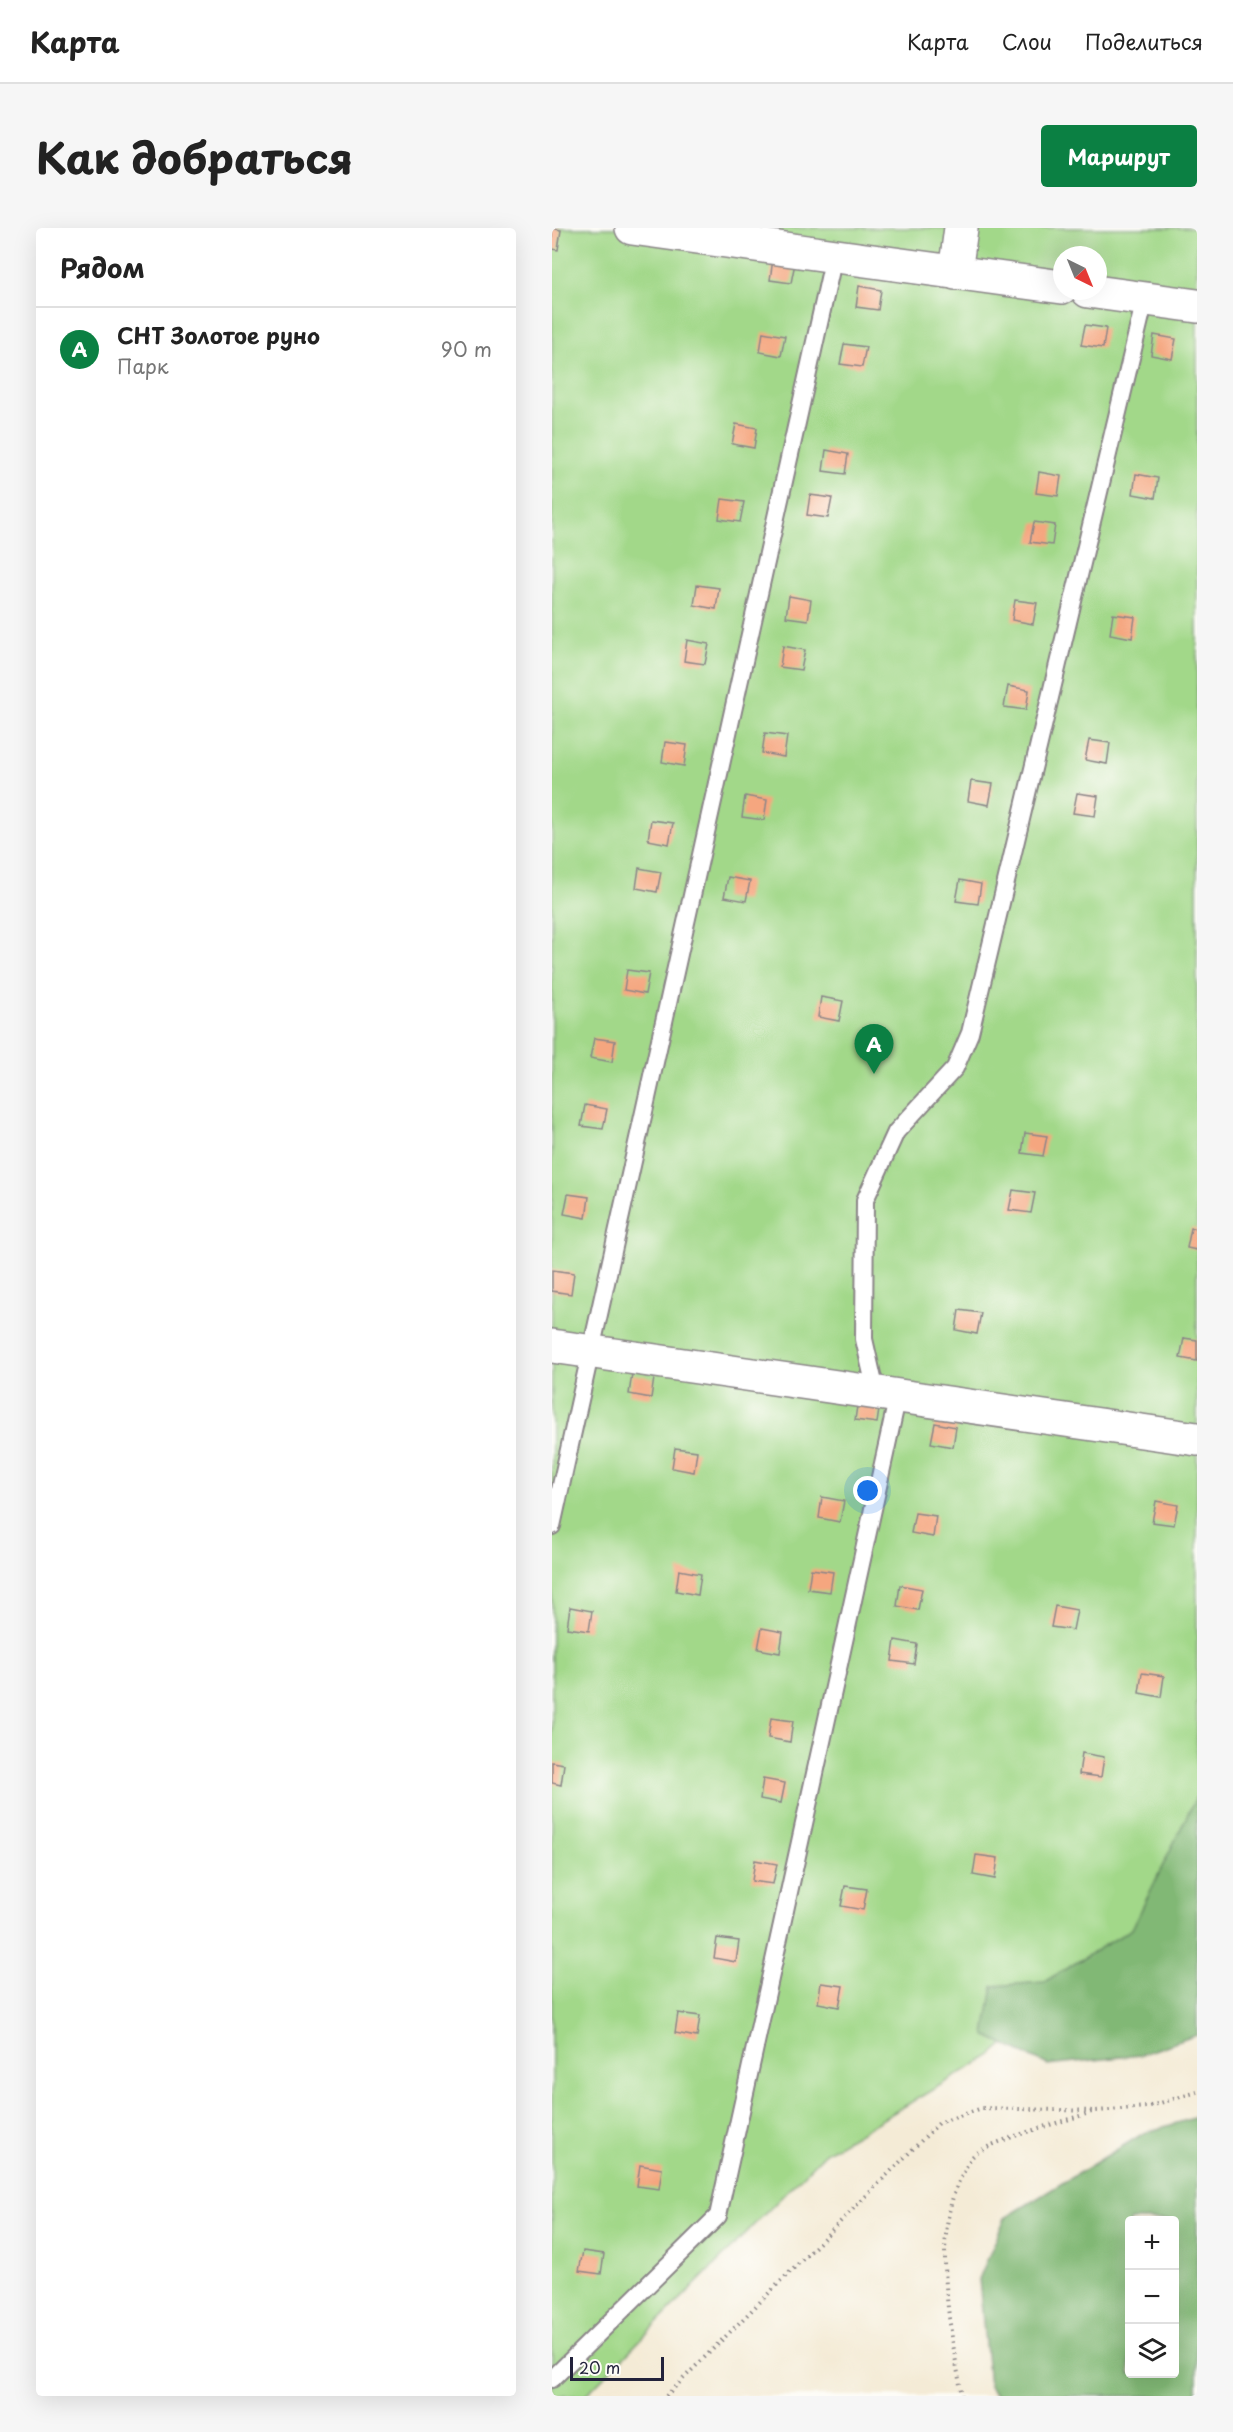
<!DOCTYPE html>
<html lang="ru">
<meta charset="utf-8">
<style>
:root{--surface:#fff;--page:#f6f6f6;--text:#222;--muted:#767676;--line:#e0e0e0;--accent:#0b8043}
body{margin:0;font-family:"Playpen Sans",sans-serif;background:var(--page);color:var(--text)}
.controls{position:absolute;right:18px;bottom:18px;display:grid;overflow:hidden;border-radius:6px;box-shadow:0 6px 24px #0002}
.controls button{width:54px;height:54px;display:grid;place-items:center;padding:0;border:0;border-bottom:2px solid var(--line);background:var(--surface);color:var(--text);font:30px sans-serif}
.compass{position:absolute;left:501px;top:18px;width:54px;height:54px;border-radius:50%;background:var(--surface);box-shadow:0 6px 24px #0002;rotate:137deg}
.scale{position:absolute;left:18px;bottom:15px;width:94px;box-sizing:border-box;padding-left:6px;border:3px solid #22223b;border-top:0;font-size:16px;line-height:21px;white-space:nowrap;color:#22223b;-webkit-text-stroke:4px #fdfcf7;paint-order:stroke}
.you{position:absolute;left:316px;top:1263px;width:21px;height:21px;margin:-15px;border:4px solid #fff;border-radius:50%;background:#1a73e8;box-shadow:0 0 0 9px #1a73e833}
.badge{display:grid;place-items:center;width:39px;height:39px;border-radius:50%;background:var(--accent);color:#fff;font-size:20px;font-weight:700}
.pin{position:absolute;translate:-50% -50px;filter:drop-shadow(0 2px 3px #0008)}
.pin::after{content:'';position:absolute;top:32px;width:21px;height:18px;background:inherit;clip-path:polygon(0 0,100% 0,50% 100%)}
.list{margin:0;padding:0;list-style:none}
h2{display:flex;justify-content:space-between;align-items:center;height:78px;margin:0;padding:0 24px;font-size:26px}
h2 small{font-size:20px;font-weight:400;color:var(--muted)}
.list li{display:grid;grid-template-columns:39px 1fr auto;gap:18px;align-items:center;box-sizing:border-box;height:84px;padding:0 24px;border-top:2px solid var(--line)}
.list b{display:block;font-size:22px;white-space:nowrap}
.list p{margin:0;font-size:20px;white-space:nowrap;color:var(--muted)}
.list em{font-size:20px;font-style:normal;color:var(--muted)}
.icon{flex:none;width:33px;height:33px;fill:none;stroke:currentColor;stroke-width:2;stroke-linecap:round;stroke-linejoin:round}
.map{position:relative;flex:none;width:645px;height:2168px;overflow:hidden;border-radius:6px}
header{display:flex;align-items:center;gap:36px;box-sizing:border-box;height:84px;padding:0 30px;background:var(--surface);border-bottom:2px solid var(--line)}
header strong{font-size:28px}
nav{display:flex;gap:33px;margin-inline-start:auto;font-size:21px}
.intro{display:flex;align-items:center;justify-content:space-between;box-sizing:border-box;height:144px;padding:0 36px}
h1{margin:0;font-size:42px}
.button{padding:15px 27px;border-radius:6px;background:var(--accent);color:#fff;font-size:21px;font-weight:700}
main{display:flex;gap:36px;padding:0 36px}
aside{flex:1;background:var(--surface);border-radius:6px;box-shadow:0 6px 24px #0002}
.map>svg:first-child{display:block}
.green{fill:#a2d889;stroke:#627d62;stroke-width:1.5;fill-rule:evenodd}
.forest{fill:#81b875;stroke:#526d58;stroke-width:1.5;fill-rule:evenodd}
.building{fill:#f5a67f}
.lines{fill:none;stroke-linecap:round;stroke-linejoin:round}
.lane-casing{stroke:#8b8688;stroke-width:20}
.street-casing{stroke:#8b8688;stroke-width:36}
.path{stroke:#8b8688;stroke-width:4;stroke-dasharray:1.5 4.5;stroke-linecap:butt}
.lane{stroke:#fff;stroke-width:16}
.street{stroke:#fff;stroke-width:33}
</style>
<header>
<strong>Карта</strong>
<nav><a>Карта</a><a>Слои</a><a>Поделиться</a></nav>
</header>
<div class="intro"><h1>Как добраться</h1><a class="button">Маршрут</a></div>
<main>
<aside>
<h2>Рядом<small></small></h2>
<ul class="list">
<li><span class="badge">A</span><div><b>СНТ Золотое руно</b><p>Парк</p></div><em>90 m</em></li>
</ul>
</aside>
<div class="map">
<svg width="645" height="2168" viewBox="0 0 645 2168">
<rect width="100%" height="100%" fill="#fdfcf7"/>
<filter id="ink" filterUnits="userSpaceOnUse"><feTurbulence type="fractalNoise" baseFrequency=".0167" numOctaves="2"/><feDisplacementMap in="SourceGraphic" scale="12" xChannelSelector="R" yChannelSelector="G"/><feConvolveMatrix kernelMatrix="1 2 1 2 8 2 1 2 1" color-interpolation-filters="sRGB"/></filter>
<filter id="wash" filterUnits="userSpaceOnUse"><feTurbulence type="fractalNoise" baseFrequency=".008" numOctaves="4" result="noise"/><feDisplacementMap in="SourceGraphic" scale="24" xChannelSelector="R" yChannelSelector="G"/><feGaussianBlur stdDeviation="1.35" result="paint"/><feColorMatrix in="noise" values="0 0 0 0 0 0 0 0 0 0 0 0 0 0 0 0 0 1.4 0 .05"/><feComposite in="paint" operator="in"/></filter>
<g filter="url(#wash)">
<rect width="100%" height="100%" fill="#f4ebd6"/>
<path class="green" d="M0 0H645V1602L613 1678 438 1828 273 1925 33 2168H0ZM510 27H546V63H510Z"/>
<path class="forest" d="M645 1567V1807L588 1827 496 1837 433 1807 441 1758 492 1754 580 1701Z
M645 1889V2168H443L437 2158 427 2051 453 1990 592 1905ZM578 1992H622V2146H578Z"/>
<g id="blocks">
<path class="building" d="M0 0 9 2 6 22 0 21Z
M221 31 243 35 239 55 218 52Z
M307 58 329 62 326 82 304 79Z
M533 97 554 100 551 120 529 117Z
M211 104 233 108 229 128 208 124Z
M602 107 624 111 620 131 599 127Z
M292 116 314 119 310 139 288 136Z
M184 196 205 200 202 220 180 216Z
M274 222 296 226 293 246 271 243Z
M487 244 509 248 506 268 484 265Z
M584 246 606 250 603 270 581 266Z
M258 267 280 270 276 290 255 287Z
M170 271 192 274 188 294 167 291Z
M482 294 503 297 500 317 478 314Z
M145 357 167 360 164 381 142 377Z
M237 368 259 372 256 392 234 389Z
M463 372 485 375 481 396 460 392Z
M561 386 583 389 580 410 558 406Z
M135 412 157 416 153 436 132 433Z
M231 418 253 422 249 442 228 439Z
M456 458 477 462 474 482 452 479Z
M213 505 235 508 232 529 210 525Z
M537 512 558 515 555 536 533 532Z
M113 514 135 517 132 538 110 534Z
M419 553 441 556 437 577 416 573Z
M525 565 546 568 543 588 521 585Z
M193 568 215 572 212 592 190 589Z
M99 592 121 595 117 616 96 612Z
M87 640 109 644 105 664 84 660Z
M176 649 198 653 194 673 172 669Z
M408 652 429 656 426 676 404 673Z
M75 742 97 745 93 766 72 762Z
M269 769 291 773 287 793 266 789Z
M42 810 63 813 60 834 38 830Z
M33 877 55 881 51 901 29 898Z
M473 905 495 908 491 928 470 925Z
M461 962 483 965 479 985 457 982Z
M16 966 37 969 34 990 12 986Z
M639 1000 645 1001V1022L635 1020Z
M0 1042 22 1045 19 1066 0 1063Z
M407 1082 429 1085 425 1106 404 1102Z
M632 1110 645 1112V1133L628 1130Z
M80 1146 102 1150 99 1170 77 1166Z
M306 1171 328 1175 325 1195 303 1192Z
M383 1195 404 1199 401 1219 379 1215Z
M123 1220 145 1223 142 1244 120 1240Z
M270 1269 292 1273 288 1294 267 1290Z
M604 1273 626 1277 622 1297 600 1294Z
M363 1285 384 1288 381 1309 359 1305Z
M259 1341 281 1344 278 1364 256 1361Z
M127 1342 149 1346 146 1367 124 1363Z
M348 1357 370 1361 366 1382 345 1378Z
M503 1378 525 1382 521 1402 499 1399Z
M18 1379 40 1383 37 1403 15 1400Z
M210 1400 231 1404 228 1425 206 1421Z
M343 1412 365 1416 362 1436 340 1433Z
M590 1445 612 1448 609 1469 587 1465Z
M219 1490 241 1493 238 1514 216 1510Z
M530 1525 552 1529 549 1549 527 1546Z
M0 1534 12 1536 9 1557 0 1555Z
M211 1551 233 1555 229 1575 208 1571Z
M424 1627 446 1630 443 1651 421 1647Z
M203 1632 225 1636 221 1656 200 1653Z
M293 1658 315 1661 311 1682 289 1678Z
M165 1710 187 1713 184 1734 162 1730Z
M269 1755 291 1758 287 1779 266 1775Z
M126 1785 148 1788 145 1809 123 1805Z
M88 1937 110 1941 107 1961 85 1958Z
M31 2023 52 2026 49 2046 27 2043Z"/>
</g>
</g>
<g filter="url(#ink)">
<use href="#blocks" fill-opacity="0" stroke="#8b8688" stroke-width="1.5"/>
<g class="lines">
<g class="lane-casing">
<path id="lane" d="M324 1164 312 1111 313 972 344 904 403 840 418 805 593 71
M0 1298 282 28
M0 2151 166 1988 346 1167"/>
</g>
<g class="street-casing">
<path id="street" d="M80 0 510 59
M403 45 409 0
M536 63 645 78
M0 1118 645 1211"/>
</g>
<path class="path" d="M114 2168 387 1895 430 1880 544 1883 595 1879 645 1864
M410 2168C399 2105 377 2002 412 1944 414 1939 417 1932 421 1928 438 1912 514 1893 540 1884"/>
<use href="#lane" class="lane"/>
<use href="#street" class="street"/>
</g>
</g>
</svg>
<div class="controls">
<button>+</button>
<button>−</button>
<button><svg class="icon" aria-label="layers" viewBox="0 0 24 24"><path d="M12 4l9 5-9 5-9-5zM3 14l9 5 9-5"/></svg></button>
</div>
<svg class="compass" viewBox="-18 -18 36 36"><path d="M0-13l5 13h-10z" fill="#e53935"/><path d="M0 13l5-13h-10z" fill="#767676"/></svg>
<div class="scale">20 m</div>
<div class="you"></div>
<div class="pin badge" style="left:322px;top:846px">A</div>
</div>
</main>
